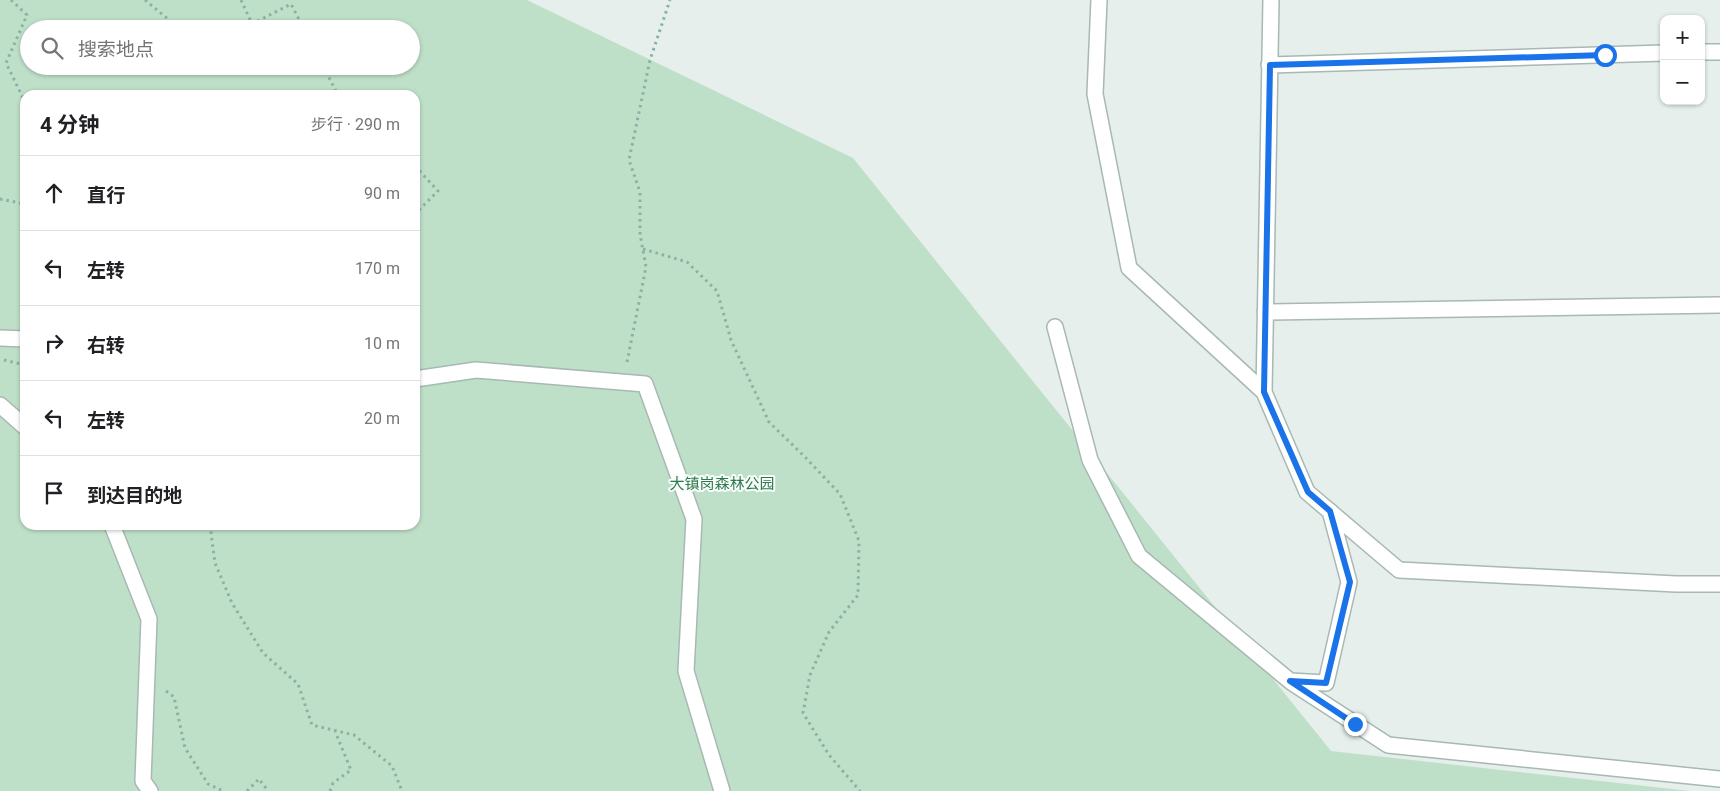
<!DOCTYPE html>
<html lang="zh">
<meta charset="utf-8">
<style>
:root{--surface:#fff;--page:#f2f2f2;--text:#202124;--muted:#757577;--line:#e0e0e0}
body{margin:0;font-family:Roboto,"Noto Sans SC",sans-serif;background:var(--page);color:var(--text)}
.controls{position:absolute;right:15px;top:15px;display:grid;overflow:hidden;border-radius:10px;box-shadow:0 1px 4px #0004}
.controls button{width:45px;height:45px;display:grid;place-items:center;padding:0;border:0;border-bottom:1px solid var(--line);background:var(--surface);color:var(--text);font:25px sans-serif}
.stop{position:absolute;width:15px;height:15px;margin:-11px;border:4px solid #1a73e8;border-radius:50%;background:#fff}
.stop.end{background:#1a73e8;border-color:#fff;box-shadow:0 1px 5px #0008}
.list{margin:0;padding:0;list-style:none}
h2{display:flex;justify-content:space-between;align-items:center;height:65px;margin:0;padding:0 20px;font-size:21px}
h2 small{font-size:16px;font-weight:400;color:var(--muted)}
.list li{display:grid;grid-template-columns:32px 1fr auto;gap:15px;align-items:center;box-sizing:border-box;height:75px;padding:0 20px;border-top:1px solid var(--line)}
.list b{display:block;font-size:19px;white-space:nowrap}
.list em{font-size:16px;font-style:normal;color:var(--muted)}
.icon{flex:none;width:28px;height:28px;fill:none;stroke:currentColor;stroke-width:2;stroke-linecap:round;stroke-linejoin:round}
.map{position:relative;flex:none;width:1720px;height:791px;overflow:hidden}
.search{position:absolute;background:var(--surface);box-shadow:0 1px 4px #0004;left:20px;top:20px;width:400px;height:55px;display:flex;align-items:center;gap:12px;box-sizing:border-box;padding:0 18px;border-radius:28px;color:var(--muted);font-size:19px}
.panel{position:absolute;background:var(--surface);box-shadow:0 1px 4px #0004;left:20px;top:90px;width:400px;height:440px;border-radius:15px}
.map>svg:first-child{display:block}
.green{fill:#bfe0c8;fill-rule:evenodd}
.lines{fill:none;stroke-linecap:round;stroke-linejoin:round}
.street-casing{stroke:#a8b8b2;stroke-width:18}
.path{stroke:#86b3a5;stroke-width:3;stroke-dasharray:2.5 4;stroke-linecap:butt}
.street{stroke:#fff;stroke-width:15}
.route{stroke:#1a73e8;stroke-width:6}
.labels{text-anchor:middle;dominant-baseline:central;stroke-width:4;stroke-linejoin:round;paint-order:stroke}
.park-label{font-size:15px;fill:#2d7a4b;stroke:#f7fbf9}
</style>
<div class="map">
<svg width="1720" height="791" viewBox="0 0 1720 791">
<rect width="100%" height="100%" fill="#e6efeb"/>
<path class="green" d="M0 0H527L853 158 1331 751 1690 791H0ZM29 29H411V66H29ZM25 95H415V525H25Z"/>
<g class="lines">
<g class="street-casing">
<path id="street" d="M1099 0 1095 94 1129 268 1264 392
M1271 0 1264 392 1307 492 1399 570 1676 584H1720
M1701 52H1720
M1269 65 1664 53
M1265 312 1720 305
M1055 327 1090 460 1139 556 1290 681 1326 683 1349 582 1330 511
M0 338 25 339
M415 379 476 370 645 384 694 519 686 671 722 791
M0 405 25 427
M112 525 149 619 143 781 150 791
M1291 682 1388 745 1720 779"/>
</g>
<path class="path" d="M11 0 27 15 6 63 25 102
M145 0 180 29
M241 0 252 24 291 4 304 29
M241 29 252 24
M323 66 338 95
M415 166 438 191 415 214
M0 199 25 204
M643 249 687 262 717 291 731 340 769 422 805 457 840 494 859 541 858 595 829 632 810 675 803 713 829 755 860 791
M4 360 25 365
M627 362 646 267 640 234V192L629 160 650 60 670 0
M210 525 215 563 232 603 263 653 298 684 312 725 354 735 392 766 402 791
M166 691 174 697 185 748 208 784 223 791
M247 791 259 779 268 791
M330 791 333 783 351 770 335 731"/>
<use href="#street" class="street"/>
</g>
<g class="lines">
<path class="route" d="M1355 724 1290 681 1326 683 1350 582 1330 511 1308 492 1264 392 1270 65 1605 55"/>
</g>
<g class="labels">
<g class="park-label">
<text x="722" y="484">大镇岗森林公园</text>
</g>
</g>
</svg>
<div class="controls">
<button>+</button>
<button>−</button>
</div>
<div class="stop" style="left:1605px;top:55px"></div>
<div class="stop end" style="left:1355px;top:724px"></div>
<div class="search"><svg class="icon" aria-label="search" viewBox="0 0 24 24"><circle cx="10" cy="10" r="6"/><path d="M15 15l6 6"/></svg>搜索地点</div>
<section class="panel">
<h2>4 分钟<small>步行 · 290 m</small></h2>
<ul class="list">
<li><svg class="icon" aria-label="ahead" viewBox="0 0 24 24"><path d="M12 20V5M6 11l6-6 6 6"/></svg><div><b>直行</b></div><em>90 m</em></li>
<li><svg class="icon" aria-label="left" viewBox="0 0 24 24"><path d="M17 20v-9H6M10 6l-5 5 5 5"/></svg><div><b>左转</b></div><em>170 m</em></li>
<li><svg class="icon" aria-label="right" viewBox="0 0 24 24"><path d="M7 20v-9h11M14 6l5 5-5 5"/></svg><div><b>右转</b></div><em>10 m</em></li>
<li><svg class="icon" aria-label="left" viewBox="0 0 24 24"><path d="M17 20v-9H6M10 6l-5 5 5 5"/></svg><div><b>左转</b></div><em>20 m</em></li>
<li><svg class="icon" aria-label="arrive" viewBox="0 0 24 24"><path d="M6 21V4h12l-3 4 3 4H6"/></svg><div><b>到达目的地</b></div></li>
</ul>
</section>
</div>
